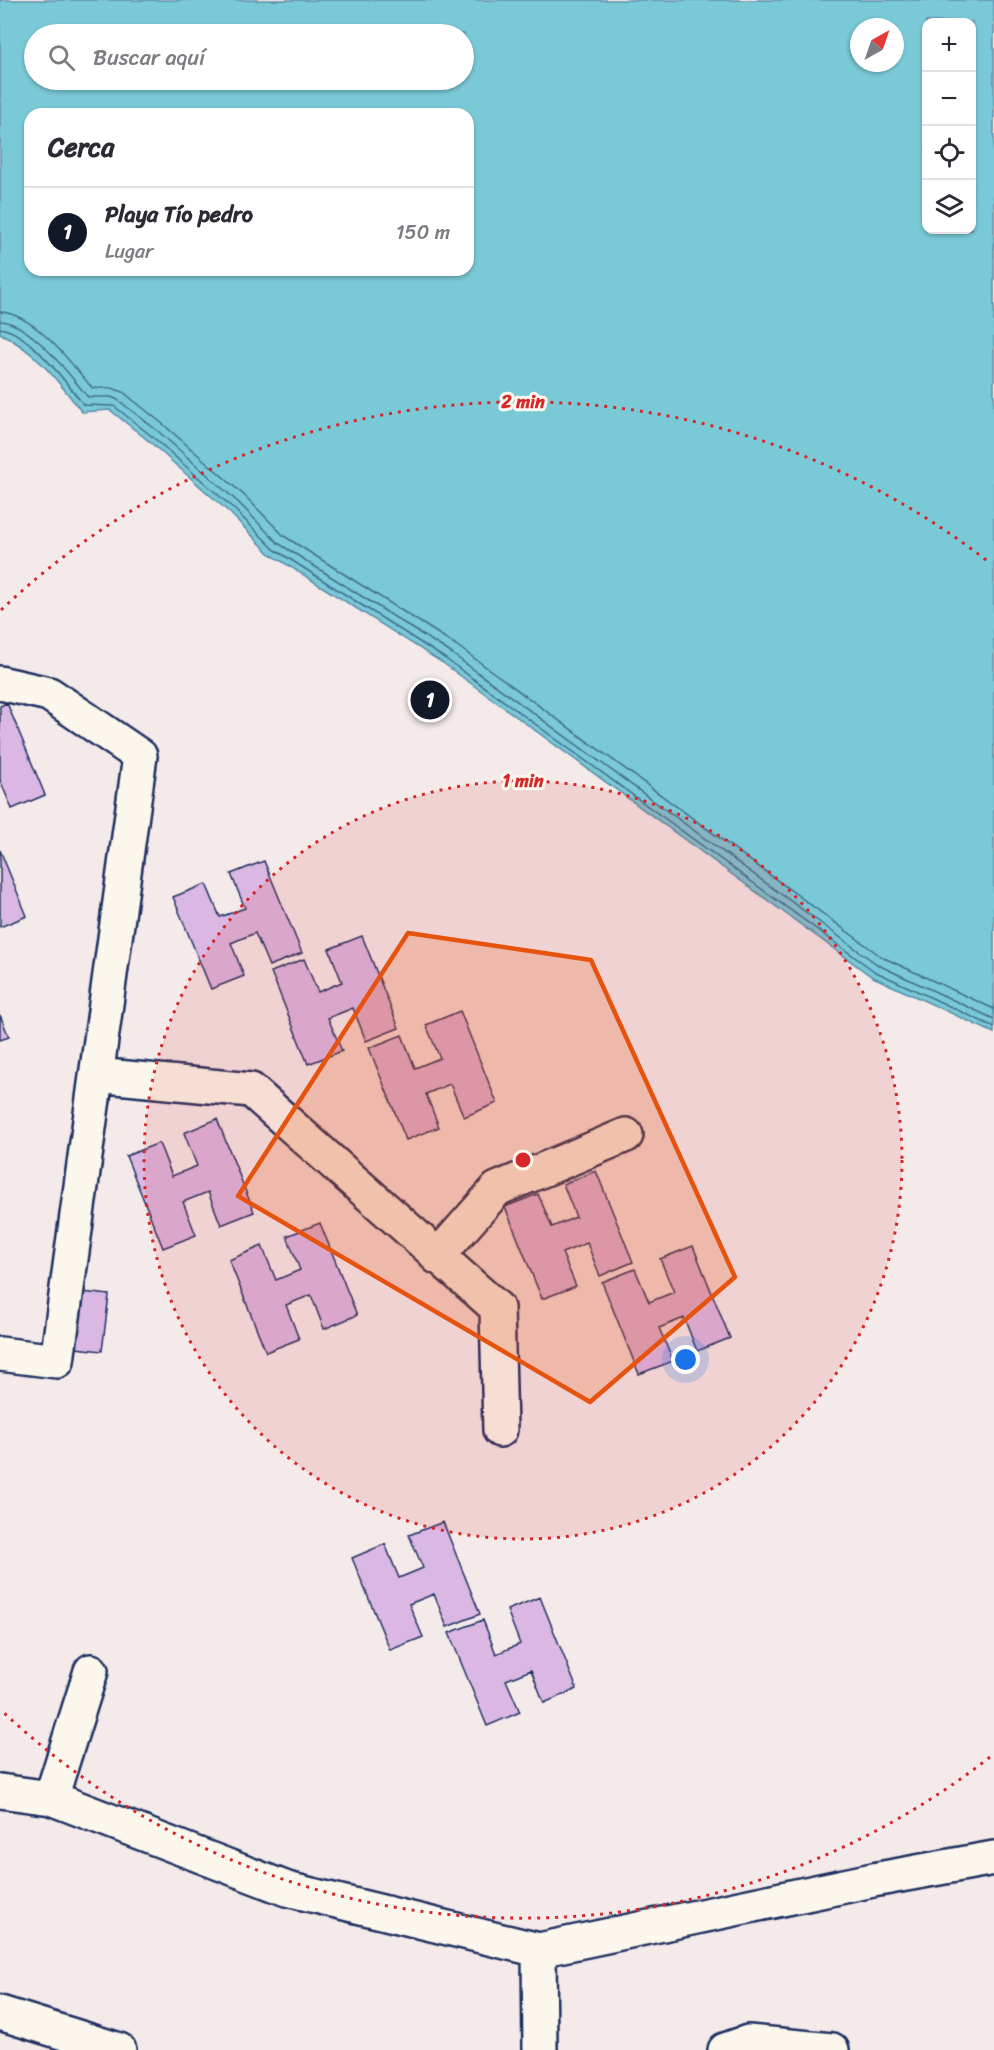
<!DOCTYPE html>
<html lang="es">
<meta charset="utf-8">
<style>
:root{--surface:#fff;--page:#f7f7f7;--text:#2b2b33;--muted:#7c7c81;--line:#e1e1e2;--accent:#111827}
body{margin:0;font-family:Sriracha,sans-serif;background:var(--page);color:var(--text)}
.controls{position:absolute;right:18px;top:18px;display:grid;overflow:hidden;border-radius:12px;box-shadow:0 2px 4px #0004}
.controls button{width:54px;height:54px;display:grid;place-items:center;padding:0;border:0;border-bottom:2px solid var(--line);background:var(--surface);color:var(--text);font:30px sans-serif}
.compass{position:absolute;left:850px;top:18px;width:54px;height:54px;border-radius:50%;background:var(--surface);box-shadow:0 2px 4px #0004;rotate:40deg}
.you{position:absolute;left:686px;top:1360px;width:21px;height:21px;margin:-15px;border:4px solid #fff;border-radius:50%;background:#1a73e8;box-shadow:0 0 0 9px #1a73e833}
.badge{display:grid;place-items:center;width:39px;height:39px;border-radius:50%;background:var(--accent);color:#fff;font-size:20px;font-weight:700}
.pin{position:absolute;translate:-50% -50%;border:3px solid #fff;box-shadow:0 2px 6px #0006}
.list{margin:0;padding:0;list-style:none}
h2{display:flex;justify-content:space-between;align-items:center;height:78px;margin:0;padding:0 24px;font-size:26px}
h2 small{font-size:20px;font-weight:400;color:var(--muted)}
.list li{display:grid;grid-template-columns:39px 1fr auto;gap:18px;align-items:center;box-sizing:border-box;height:90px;padding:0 24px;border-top:2px solid var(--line)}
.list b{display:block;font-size:22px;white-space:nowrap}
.list p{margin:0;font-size:20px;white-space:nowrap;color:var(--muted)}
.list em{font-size:20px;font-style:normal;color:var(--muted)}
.icon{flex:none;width:33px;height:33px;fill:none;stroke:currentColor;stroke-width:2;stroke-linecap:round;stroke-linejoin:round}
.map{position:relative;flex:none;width:994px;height:2050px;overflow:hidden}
.search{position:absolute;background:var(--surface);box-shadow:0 2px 4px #0004;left:24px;top:24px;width:450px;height:66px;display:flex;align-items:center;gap:15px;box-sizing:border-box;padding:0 21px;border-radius:33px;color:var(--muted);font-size:22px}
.panel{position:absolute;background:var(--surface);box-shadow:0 2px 4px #0004;left:24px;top:108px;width:450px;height:168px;border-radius:18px}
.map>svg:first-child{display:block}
.water{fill:#7ac9d7;stroke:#548ba7;stroke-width:1.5;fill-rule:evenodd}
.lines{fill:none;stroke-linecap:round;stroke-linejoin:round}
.shore{stroke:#416d8e;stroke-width:1.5}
.building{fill:#dbb8e3;stroke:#1b2f5e;stroke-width:1.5}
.minor-casing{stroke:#1b2f5e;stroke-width:38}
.minor{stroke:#fbf7ec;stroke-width:33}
.marked{fill:#e8590c;fill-opacity:0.2;stroke:#e8590c;stroke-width:4.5;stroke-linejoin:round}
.ring{fill:none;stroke:#d62828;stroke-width:3;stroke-dasharray:3 6}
.centre{fill:#d62828;stroke:#fbf7ec;stroke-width:3}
.ring-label{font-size:18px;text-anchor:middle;font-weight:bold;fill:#d62828;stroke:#fbf7ec;stroke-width:6;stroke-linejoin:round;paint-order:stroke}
</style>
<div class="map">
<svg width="994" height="2050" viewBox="0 0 994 2050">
<rect width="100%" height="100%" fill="#f5eaea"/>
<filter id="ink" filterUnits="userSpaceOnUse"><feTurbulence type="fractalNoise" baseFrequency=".0167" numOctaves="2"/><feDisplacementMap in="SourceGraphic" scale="12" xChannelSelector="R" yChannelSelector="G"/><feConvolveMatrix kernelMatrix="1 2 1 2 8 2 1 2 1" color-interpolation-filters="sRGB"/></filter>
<g filter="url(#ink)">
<path class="water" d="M0 0H994V1033L871 976 443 663 270 554 230 513 150 442 110 410 82 412C56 379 38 353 0 333ZM926 22H972V230H926ZM859 27H895V63H859ZM34 34H464V80H34ZM30 114H468V270H30Z"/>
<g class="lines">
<path class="shore" d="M0 312C34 313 72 364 92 388H112L123 392 164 425 245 496 284 536 456 645 882 957 994 1009
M0 321C32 323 69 375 88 397H111L118 400 159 432 239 503 278 543 451 653 878 965 994 1019
M0 328C30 332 66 383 84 405L114 406 154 438 234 509 274 549 446 659 874 971 994 1027"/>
</g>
<path class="building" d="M7 703 45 795 12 809 0 780V706Z
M0 850 27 916 0 927Z
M264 861 302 953 269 966 255 933 231 943 244 976 211 989 173 897 206 884 220 917 245 908 231 874Z
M362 936 399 1028 366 1041 353 1008 328 1018 342 1051 308 1064 271 972 304 959 318 992 342 982 329 949Z
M460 1011 497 1103 464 1117 450 1084 426 1094 439 1127 406 1140 369 1048 402 1035 415 1068 440 1058 426 1025Z
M0 1015 9 1037 0 1040Z
M217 1119 254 1212 221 1225 208 1192 183 1202 196 1235 163 1248 126 1156 159 1143 172 1176 197 1166 184 1133Z
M596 1171 633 1262 600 1276 587 1243 562 1253 576 1286 542 1299 505 1207 538 1194 552 1227 576 1217 563 1184Z
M320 1223 357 1315 324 1329 311 1295 286 1305 299 1339 266 1352 229 1260 262 1246 276 1280 300 1270 287 1236Z
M693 1246 730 1338 697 1351 684 1318 659 1328 673 1361 639 1374 602 1282 635 1269 649 1302 674 1292 660 1259Z
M82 1292 109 1295 102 1351 76 1348Z
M443 1522 480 1614 447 1627 434 1594 409 1604 423 1637 390 1650 352 1558 385 1544 399 1578 423 1568 409 1535Z
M540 1597 577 1689 544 1703 531 1670 506 1680 520 1712 487 1726 449 1633 483 1620 496 1654 520 1644 507 1610Z"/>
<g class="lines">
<g class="minor-casing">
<path id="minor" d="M0 683 49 694 140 756 57 1361 0 1354
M96 1075 251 1090 497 1308 500 1430
M437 1257 497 1189 626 1135
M91 1671 51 1798 287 1889 539 1950 873 1880 994 1858
M0 1791 51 1798
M539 1950 540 2050
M0 2013 119 2050
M725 2050 748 2042 832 2050"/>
</g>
<use href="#minor" class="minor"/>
</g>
</g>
<path class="marked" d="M408 933 591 960 735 1277 590 1402 238 1196Z"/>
<circle cx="523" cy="1160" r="379" fill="#d62828" fill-opacity=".12"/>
<g class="ring">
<circle cx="523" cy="1160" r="379"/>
<path d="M990 1757A758 758 0 0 1 1 1710M1 610A758 758 0 0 1 990 563"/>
</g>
<circle cx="523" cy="1160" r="9" class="centre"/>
<g class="ring-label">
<text x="523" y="408">2 min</text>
<text x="523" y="787">1 min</text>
</g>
</svg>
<div class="controls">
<button>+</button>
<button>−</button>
<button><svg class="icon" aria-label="locate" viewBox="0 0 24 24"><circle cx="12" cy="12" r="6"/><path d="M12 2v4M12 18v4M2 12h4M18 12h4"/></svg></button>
<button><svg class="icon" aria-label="layers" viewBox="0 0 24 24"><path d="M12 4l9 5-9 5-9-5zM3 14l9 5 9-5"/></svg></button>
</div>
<svg class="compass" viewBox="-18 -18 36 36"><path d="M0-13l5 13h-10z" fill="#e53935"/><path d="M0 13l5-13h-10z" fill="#7c7c81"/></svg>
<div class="you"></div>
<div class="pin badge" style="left:430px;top:700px">1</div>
<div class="search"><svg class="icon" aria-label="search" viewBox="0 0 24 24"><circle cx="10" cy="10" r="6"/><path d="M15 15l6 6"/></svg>Buscar aquí</div>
<section class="panel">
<h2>Cerca<small></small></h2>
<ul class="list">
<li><span class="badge">1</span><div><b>Playa Tío pedro</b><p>Lugar</p></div><em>150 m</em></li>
</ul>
</section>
</div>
